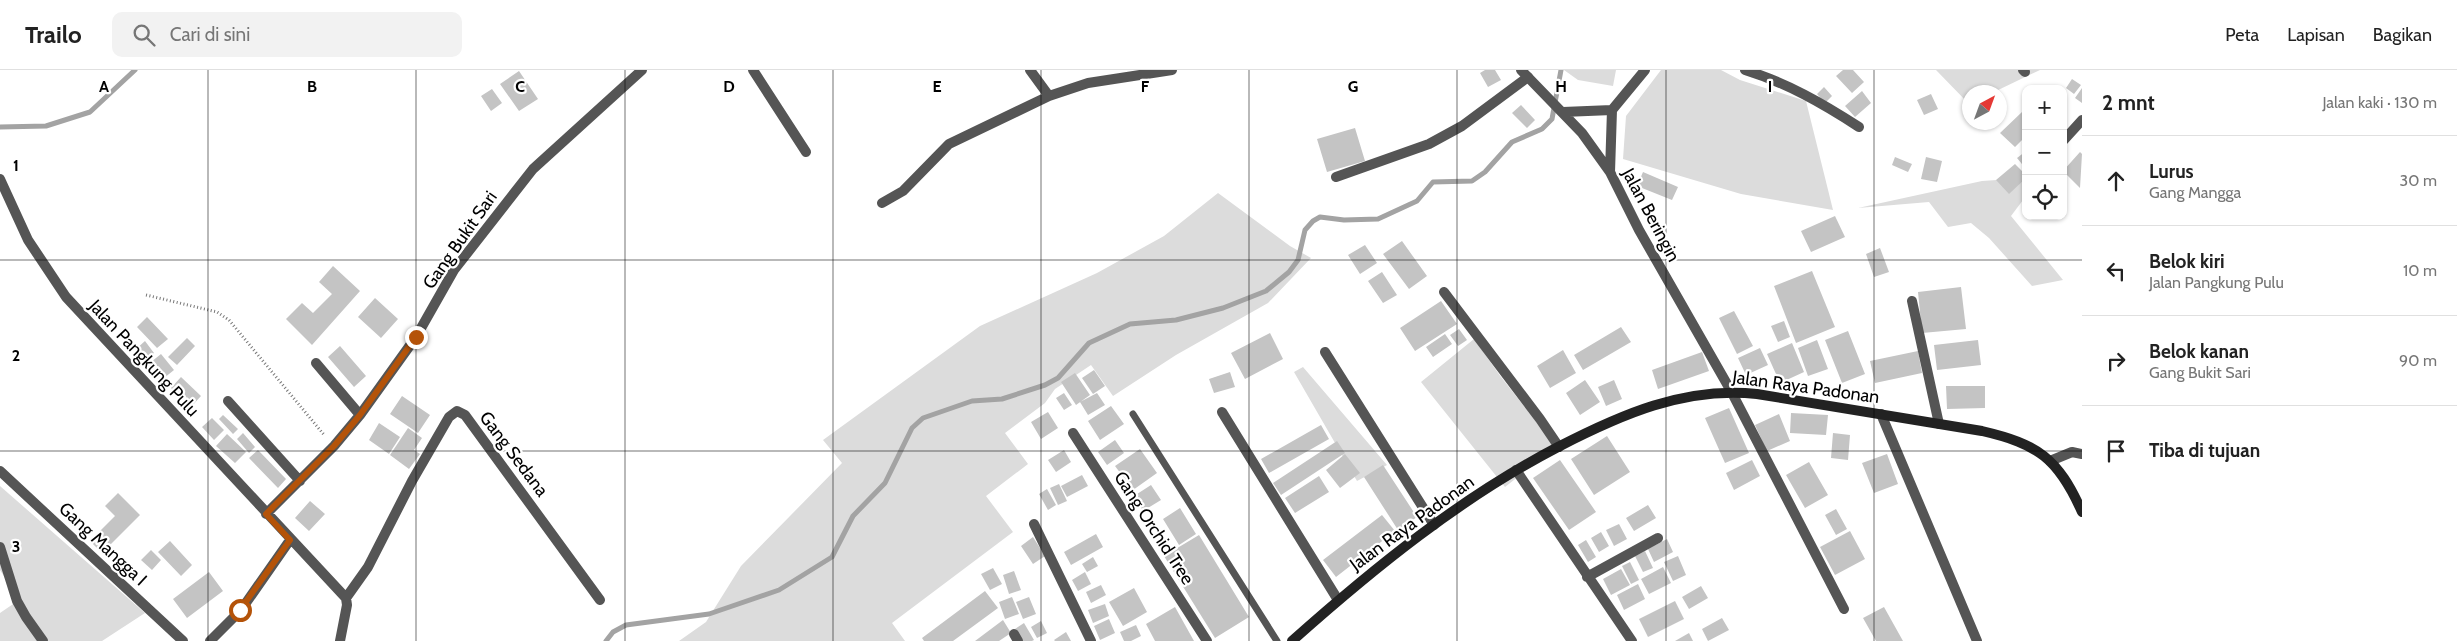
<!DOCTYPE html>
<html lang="id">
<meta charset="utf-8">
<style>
:root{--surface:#fff;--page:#f2f2f2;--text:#222;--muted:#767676;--line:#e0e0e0}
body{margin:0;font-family:Cabin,sans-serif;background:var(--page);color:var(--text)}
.controls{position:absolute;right:15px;top:15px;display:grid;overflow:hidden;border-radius:10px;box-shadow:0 1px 4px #0004}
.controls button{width:45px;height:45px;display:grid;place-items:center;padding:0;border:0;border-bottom:1px solid var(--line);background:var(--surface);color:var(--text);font:25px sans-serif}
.compass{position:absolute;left:1962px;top:15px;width:45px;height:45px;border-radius:50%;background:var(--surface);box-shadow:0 1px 4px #0004;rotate:41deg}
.stop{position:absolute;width:15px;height:15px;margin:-11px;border:4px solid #b45309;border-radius:50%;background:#fff}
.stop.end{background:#b45309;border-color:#fff;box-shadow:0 1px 5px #0008}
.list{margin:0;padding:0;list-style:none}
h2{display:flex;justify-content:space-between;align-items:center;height:65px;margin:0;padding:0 20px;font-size:21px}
h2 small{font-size:16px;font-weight:400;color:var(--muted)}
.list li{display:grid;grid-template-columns:32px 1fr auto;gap:15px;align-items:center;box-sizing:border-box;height:90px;padding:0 20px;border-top:1px solid var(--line)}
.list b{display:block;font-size:19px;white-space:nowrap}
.list p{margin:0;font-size:16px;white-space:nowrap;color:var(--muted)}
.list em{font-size:16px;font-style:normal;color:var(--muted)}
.icon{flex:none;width:28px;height:28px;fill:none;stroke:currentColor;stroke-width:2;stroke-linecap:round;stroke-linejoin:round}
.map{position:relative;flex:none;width:2082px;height:571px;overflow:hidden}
header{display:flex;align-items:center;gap:30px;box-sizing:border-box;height:70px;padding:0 25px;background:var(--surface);border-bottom:1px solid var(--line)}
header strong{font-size:24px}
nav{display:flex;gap:28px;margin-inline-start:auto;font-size:18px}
.search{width:350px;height:45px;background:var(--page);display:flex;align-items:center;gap:12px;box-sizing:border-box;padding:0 18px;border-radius:10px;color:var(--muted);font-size:19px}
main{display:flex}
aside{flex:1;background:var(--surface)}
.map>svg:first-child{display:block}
.green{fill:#dcdcdc}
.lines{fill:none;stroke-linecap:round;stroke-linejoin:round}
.stream{stroke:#a3a3a3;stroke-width:5}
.building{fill:#c4c4c4}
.path{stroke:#777;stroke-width:3;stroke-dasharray:1 2.5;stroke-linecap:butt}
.service{stroke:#555;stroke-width:7}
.minor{stroke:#555;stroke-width:10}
.tertiary{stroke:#555;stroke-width:10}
.secondary{stroke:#222;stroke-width:10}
.route{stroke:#b45309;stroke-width:6}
.grid{fill:none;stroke:#000;stroke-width:1;stroke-opacity:0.55}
.labels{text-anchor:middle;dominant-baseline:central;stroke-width:4.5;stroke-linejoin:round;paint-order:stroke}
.street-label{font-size:18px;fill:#000;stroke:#fff}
.grid-label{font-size:16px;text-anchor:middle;font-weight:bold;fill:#000;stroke:#fff;stroke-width:4.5;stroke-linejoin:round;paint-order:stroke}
</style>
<header>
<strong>Trailo</strong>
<div class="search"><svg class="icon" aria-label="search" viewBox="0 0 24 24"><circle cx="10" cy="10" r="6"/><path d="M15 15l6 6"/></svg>Cari di sini</div>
<nav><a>Peta</a><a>Lapisan</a><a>Bagikan</a></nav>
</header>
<main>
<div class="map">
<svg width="2082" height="571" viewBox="0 0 2082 571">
<rect width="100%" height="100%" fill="#fff"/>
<path class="green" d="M1564 0H1616L1613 16 1578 10Z
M1661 0H1721L1740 10 1806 31 1833 140 1741 124 1623 89 1626 46Z
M1936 0H2040L1994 22H1970L1969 34Z
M2026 108V126L2011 146 2063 210 2032 216 1989 168 1971 153 1948 157 1929 132 1858 138 1982 111Z
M1218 123 1290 176 1311 188 1268 233 1176 285 1113 326 1091 295 1055 319 1045 333 1005 363 1028 394 986 426 1013 462 892 553 905 571H679L706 552 741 496 842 393 823 370 980 256 1097 203 1164 166Z
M1474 269 1501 307 1556 377 1505 417 1421 312Z
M1303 297 1387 395 1357 411 1294 302Z
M0 416 145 543 102 571H0V543L19 530 0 500Z"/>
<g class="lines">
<path class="stream" d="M0 57 46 56 90 42 135 0
M606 571 613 562 626 555 709 544 779 520 832 487 853 446 885 413 912 358 923 348 972 331 1002 329 1045 315 1058 308 1089 273 1130 254 1176 250 1223 238 1266 221 1289 202 1298 190 1305 160 1313 151 1320 147 1344 150 1378 149 1417 131 1433 112 1472 111 1485 102 1512 72 1542 59 1552 49 1561 0"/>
</g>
<path class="building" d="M1485 0H1495L1501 10 1488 17 1480 3Z
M1843 0H1853L1864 12 1852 23 1836 6Z
M519 1 538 29 519 41 500 14Z
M2072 9 2081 15 2074 24 2066 18Z
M1824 17 1832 26 1825 33 1817 24Z
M2082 18V33L2075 28Z
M492 19 502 33 491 41 481 26Z
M1862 21 1871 33 1855 47 1845 36Z
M1931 24 1938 39 1924 45 1917 30Z
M1521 35 1535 50 1527 58 1512 43Z
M2022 42 2026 46V66L2015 77 2000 63Z
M1355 58 1365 91 1327 102 1317 69Z
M2026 81V99L2017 88Z
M2080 82 2082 84 2080 118 2063 101Z
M1895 87 1912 94 1908 102 1892 95Z
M1926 87 1942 91 1937 112 1921 109Z
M2015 94 2026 105V108L2009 124 1996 110Z
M1643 102 1678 117 1672 130 1637 116Z
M1835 146 1845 167 1811 182 1801 161Z
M1402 171 1427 206 1409 219 1383 184Z
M1365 175 1377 193 1360 204 1348 185Z
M1880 178 1889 202 1874 207 1866 184Z
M333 196 360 221 312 275 286 249 302 233 313 243 332 224 319 212Z
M1812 201 1835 257 1796 273 1774 216Z
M1382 202 1397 225 1383 233 1368 211Z
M1961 217 1966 259 1922 263 1918 222Z
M375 228 398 249 381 268 358 247Z
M1441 231 1457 254 1415 281 1400 258Z
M1734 241 1753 276 1737 284 1719 248Z
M147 247 168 269 157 278 137 257Z
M1784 251 1790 267 1778 272 1771 256Z
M1621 257 1631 272 1583 300 1574 285Z
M1459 259 1467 270 1458 276 1450 265Z
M1848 261 1865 304 1842 313 1825 270Z
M1270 263 1283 289 1245 309 1231 283Z
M1445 264 1452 274 1433 287 1426 277Z
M187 268 195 276 177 295 168 287Z
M1817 270 1828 299 1808 306 1798 278Z
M1978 270 1981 295 1937 300 1934 275Z
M145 271 154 283 144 291 135 280Z
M1792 273 1804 302 1780 313 1767 284Z
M340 276 366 306 354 317 328 287Z
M1760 278 1768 295 1746 305 1738 288Z
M1563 280 1576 303 1550 318 1537 296Z
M1918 281 1922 303 1875 313 1870 291Z
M1702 282 1709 301 1658 319 1652 300Z
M161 284 174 300 159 312 146 296Z
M1094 300 1105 316 1093 324 1082 308Z
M1230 302 1235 317 1214 323 1209 309Z
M1075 303 1090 325 1076 335 1061 312Z
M181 307 201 326 191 337 171 318Z
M1585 310 1600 332 1580 345 1566 323Z
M1614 310 1622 329 1606 336 1598 317Z
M1946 316H1985V338L1947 339Z
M1064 323 1072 335 1064 340 1056 328Z
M1097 323 1105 335 1088 345 1080 332Z
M402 326 430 345 418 363 390 344Z
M1111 336 1124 354 1100 370 1088 351Z
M1729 338 1749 383 1725 393 1705 348Z
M1048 342 1058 358 1041 369 1031 352Z
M1791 343 1828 345 1826 365 1790 363Z
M1779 344 1790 371 1767 381 1755 355Z
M223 345 238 359 233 364 219 349Z
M212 348 224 360 214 370 202 357Z
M379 353 400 367 389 384 369 370Z
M1321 355 1329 369 1269 403 1261 389Z
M408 358 422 368 414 380 420 384 409 399 390 385Z
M243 363 255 377 249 383 237 369Z
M1833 363 1850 365 1848 390 1831 388Z
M227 364 246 382 235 393 216 376Z
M1607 366 1630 402 1594 425 1571 389Z
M1115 370 1124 383 1107 395 1098 382Z
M1337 371 1345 383 1281 425 1273 413Z
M1140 379 1157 403 1133 420 1115 396Z
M258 380 286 409 278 418 249 388Z
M1064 380 1071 392 1056 402 1048 390Z
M1345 384 1360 403 1340 418 1326 400Z
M1887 384 1898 414 1874 423 1862 393Z
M1560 390 1596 442 1569 460 1533 408Z
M1752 390 1760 406 1734 420 1726 403Z
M1809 392 1828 425 1805 438 1786 405Z
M1383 395 1417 447 1398 460 1364 407Z
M1082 405 1088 416 1067 427 1061 416Z
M1319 406 1329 422 1295 443 1285 428Z
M1059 414 1067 431 1058 435 1050 418Z
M1151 415 1161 430 1143 441 1134 426Z
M1047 419 1056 435 1048 440 1039 424Z
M118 423 140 445 102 483 90 471 115 446 105 436Z
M310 431 325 444 309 461 295 448Z
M1648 435 1656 448 1634 461 1626 448Z
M1180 438 1196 464 1179 475 1163 449Z
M1836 439 1847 459 1836 465 1825 445Z
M1382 445 1395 461 1336 507 1323 490Z
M1619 454 1627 469 1614 476 1606 460Z
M1850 461 1865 489 1835 505 1820 477Z
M1601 462 1609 476 1599 482 1591 468Z
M1096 464 1103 477 1071 495 1064 482Z
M1199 465 1249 547 1215 568 1164 486Z
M1033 467 1045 486 1033 494 1021 476Z
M1667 469 1673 482 1654 492 1648 479Z
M1586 470 1596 487 1588 492 1578 475Z
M170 471 192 495 181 506 158 482Z
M151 480 161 490 152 500 141 490Z
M1645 481 1653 498 1643 502 1635 486Z
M1678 486 1686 505 1673 511 1664 492Z
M1093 487 1098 496 1087 502 1082 494Z
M1630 492 1639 510 1631 514 1622 496Z
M1663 497 1671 513 1649 524 1641 509Z
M993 498 1002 514 990 520 981 504Z
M1621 499 1630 515 1611 525 1603 509Z
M1014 501 1021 520 1009 524 1003 505Z
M209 502 223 521 187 548 173 529Z
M1085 502 1091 514 1078 521 1072 510Z
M1638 514 1645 529 1624 540 1617 525Z
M1101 515 1106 525 1091 533 1086 522Z
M1701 516 1708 528 1689 539 1682 527Z
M1134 518 1147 542 1123 556 1109 532Z
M985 521 998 538 953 571H924L922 568Z
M1012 527 1019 544 1005 549 999 532Z
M1029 527 1036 544 1023 549 1016 532Z
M1675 531 1684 549 1648 567 1639 549Z
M1105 534 1109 546 1093 553 1088 540Z
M1175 537 1194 571H1155L1146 554Z
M1884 537 1903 571H1876L1863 548Z
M1722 548 1729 560 1708 571 1702 559Z
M1109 549 1115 563 1100 570 1094 556Z
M1003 550 1011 563 999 571H975Z
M1041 551 1047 563 1037 568 1031 557Z
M1024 553 1034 570 1032 571H1022L1015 559Z
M1136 555 1141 566 1131 571H1124L1120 562Z
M1066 562 1071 571H1055L1054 570Z
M1689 563 1693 571H1675Z"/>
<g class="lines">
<path class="path" d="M146 225 217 242 229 250 325 366"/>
<path class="service" d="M1133 344 1277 571"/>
<path class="minor" d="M753 0 806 82
M1030 0 1049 26
M1745 0C1787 13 1822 33 1859 57
M2023 0 2025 2
M2063 71 2082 50
M1336 107 1429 74 1462 56 1528 7
M0 109 28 170 66 227 346 528 347 535 340 571
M882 133 903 121 949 74 1049 26 1088 13 1172 0
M1444 222 1540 349 1559 377
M1912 231 1939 354
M1325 282 1434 455
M316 293 360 345
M1731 321 1844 539
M228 331 300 411
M1222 342 1338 530
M1881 344 1977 571
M1073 363 1207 571
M2050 391 2072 382 2082 384
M1516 400 1632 571
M0 401 183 571
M266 444 334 376 360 345 416 267 454 200 533 99 642 0
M1034 454 1091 571
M0 477 17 531 26 547 43 571
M1587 507 1658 468
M346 528 368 497 412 411 449 347 457 341 465 345 600 530
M1014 564 1018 571
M210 571 241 540 290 470"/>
<path class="tertiary" d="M1521 0 1582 63 1610 102 1639 160 1731 321
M1563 42 1612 40
M1610 102 1612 40 1645 0"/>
<path class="secondary" d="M1292 571C1374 498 1460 428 1558 377 1620 345 1685 316 1757 324L1982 361C2038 374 2058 388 2082 442"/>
</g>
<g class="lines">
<path class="route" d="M240 540 290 470 266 444 334 376 360 345 416 267"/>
</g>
<path class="grid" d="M208 0V571M416 0V571M625 0V571M833 0V571M1041 0V571M1249 0V571M1457 0V571M1666 0V571M1874 0V571M0 190H2082M0 381H2082"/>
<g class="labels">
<g class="street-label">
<text transform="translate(1651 145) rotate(62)">Jalan Beringin</text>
<text transform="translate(460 170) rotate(-55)">Gang Bukit Sari</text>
<text transform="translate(144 288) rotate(47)">Jalan Pangkung Pulu</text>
<text transform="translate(1806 317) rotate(8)">Jalan Raya Padonan</text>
<text transform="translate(514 384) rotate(53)">Gang Sedana</text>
<text transform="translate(1412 453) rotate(-36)">Jalan Raya Padonan</text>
<text transform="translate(1154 458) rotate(57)">Gang Orchid Tree</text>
<text transform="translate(103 474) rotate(43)">Gang Mangga I</text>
</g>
</g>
<g class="grid-label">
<text x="104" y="22">A</text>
<text x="312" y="22">B</text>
<text x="520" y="22">C</text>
<text x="729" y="22">D</text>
<text x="937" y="22">E</text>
<text x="1145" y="22">F</text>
<text x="1353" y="22">G</text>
<text x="1561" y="22">H</text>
<text x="1770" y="22">I</text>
<text x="16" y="101">1</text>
<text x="16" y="291">2</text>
<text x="16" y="482">3</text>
</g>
</svg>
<div class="controls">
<button>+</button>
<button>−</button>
<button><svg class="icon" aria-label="locate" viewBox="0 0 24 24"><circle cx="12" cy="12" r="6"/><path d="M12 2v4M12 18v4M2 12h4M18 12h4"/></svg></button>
</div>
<svg class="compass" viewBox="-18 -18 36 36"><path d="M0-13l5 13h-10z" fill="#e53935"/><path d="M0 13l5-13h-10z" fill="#767676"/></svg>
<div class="stop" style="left:240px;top:540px"></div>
<div class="stop end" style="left:416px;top:267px"></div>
</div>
<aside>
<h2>2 mnt<small>Jalan kaki · 130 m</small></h2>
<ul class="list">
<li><svg class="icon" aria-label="ahead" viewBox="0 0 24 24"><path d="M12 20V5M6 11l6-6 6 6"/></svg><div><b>Lurus</b><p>Gang Mangga</p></div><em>30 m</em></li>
<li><svg class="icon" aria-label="left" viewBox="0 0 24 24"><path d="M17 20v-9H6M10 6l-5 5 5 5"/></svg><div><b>Belok kiri</b><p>Jalan Pangkung Pulu</p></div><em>10 m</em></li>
<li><svg class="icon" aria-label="right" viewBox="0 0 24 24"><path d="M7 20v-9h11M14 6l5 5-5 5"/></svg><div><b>Belok kanan</b><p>Gang Bukit Sari</p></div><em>90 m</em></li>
<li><svg class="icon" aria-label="arrive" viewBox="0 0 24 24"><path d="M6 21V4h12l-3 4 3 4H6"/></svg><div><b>Tiba di tujuan</b></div></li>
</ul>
</aside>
</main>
